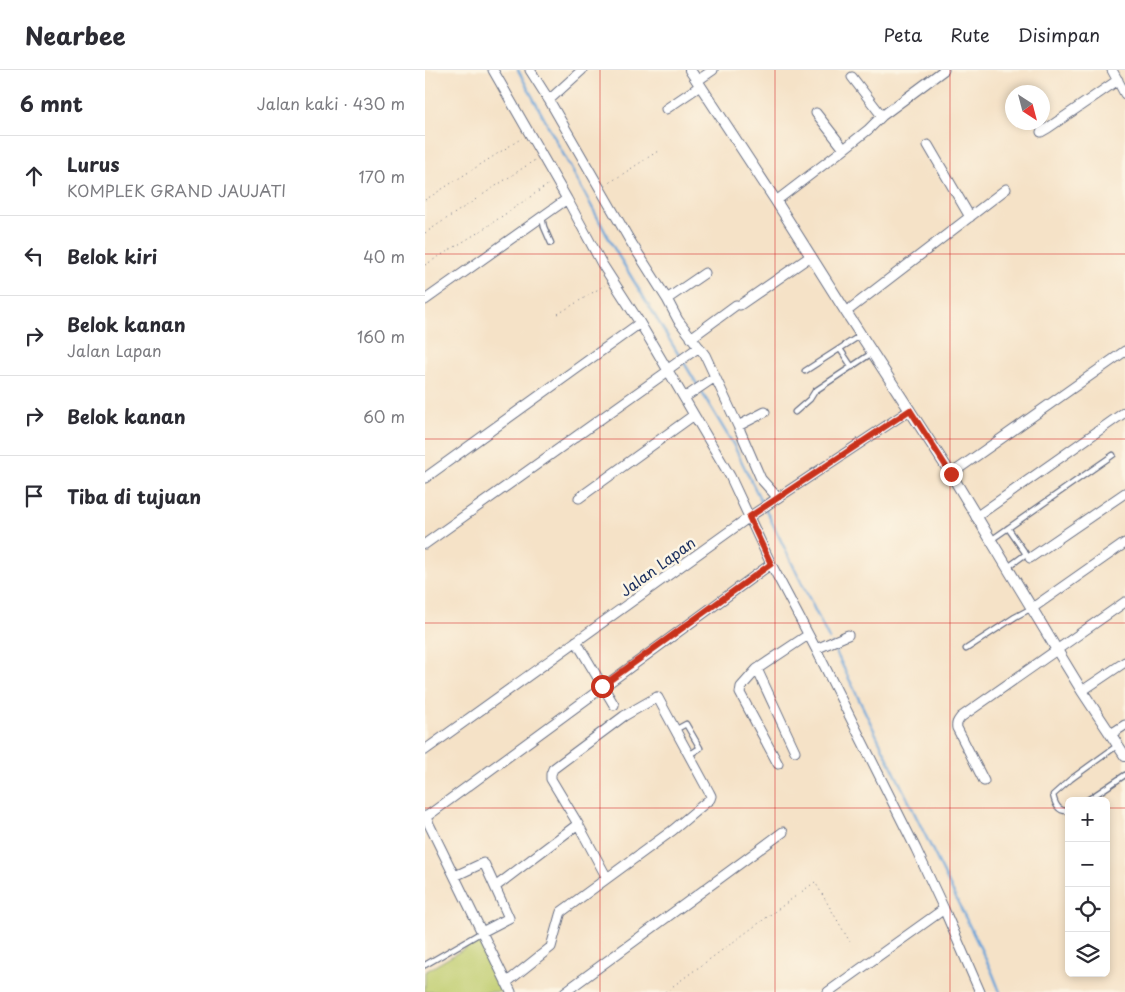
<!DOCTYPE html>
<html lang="id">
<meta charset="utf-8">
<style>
:root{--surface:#fff;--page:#f7f7f7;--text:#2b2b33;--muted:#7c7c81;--line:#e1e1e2}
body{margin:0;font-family:"Playpen Sans",sans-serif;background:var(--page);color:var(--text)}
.controls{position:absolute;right:15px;bottom:15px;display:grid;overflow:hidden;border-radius:8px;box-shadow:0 2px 8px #0003}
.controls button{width:45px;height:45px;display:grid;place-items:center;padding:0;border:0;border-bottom:1px solid var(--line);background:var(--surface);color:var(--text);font:25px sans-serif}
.compass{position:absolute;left:580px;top:15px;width:45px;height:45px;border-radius:50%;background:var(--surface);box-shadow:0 2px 8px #0003;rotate:144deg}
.stop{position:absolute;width:15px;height:15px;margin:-11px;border:4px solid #c8321e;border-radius:50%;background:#fff}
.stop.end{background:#c8321e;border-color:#fff;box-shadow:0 1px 5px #0008}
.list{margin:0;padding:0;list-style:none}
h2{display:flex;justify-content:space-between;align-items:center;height:65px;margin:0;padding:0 20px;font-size:21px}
h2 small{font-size:16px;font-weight:400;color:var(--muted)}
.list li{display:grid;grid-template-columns:32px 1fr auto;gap:15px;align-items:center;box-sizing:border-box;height:80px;padding:0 20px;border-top:1px solid var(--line)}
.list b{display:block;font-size:19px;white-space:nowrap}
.list p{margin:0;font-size:16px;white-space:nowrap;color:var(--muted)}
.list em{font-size:16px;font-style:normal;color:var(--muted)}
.icon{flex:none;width:28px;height:28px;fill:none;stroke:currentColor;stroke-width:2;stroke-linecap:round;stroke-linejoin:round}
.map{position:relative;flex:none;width:700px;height:922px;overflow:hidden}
header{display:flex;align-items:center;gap:30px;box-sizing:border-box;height:70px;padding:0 25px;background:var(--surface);border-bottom:1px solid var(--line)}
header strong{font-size:24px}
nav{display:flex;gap:28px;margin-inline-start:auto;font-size:18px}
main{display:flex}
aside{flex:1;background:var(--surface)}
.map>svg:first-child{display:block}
.green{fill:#c0cd6f;stroke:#6e7e66}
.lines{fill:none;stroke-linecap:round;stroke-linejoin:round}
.stream{stroke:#69a3d8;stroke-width:2.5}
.service-casing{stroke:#676e83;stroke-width:7}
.minor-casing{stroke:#676e83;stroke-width:11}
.tertiary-casing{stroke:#676e83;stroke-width:12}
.path{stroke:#676e83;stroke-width:1;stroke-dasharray:1 4;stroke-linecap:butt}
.service{stroke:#fff;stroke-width:4.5}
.minor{stroke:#fff;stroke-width:9}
.tertiary{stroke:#fff;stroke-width:10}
.route{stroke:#c8321e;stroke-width:6}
.grid{fill:none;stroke:#d62828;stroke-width:1;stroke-opacity:0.55}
.labels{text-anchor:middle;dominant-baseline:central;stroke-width:5;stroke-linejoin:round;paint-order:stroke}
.street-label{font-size:15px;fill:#1b2f5e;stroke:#fcf5e5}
</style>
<header>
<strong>Nearbee</strong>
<nav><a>Peta</a><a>Rute</a><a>Disimpan</a></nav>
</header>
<main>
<aside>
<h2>6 mnt<small>Jalan kaki · 430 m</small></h2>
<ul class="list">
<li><svg class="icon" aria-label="ahead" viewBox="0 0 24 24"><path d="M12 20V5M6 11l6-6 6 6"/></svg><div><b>Lurus</b><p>KOMPLEK GRAND JAUJATI</p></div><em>170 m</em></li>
<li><svg class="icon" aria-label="left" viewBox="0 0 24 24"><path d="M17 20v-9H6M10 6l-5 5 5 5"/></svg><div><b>Belok kiri</b></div><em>40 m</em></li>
<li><svg class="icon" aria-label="right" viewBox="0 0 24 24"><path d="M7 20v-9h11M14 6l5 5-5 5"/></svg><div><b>Belok kanan</b><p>Jalan Lapan</p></div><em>160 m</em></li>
<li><svg class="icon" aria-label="right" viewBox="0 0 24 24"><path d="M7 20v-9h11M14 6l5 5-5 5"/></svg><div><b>Belok kanan</b></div><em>60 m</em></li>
<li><svg class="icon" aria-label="arrive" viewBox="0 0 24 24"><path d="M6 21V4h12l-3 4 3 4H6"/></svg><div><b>Tiba di tujuan</b></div></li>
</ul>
</aside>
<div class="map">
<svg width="700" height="922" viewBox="0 0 700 922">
<rect width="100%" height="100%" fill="#fcf5e5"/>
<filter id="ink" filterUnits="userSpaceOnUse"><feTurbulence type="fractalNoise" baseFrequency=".02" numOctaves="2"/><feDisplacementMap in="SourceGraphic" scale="10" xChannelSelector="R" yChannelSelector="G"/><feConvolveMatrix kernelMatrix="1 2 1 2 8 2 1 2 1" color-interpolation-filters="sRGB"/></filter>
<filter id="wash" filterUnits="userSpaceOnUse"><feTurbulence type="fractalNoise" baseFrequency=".0096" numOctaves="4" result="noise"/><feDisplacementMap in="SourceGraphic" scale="20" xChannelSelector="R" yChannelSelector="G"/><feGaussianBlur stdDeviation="1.12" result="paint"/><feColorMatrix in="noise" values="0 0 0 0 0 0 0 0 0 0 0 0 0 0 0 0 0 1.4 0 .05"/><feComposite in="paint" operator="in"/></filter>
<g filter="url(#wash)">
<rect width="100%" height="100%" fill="#f5e2c7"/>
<path class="green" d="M54 870 80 922H0V902Z"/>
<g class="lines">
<path class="stream" d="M93 0 190 180 255 287
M258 291 308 374 338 435
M341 440 404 569
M407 574 567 902 575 922"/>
</g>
</g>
<g filter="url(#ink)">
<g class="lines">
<g class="service-casing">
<path id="service" d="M117 147 119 157 126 173
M415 279 427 297
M380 301 436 265
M370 342 385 329 390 321 447 283
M566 470 688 385
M583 497 601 484 583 458
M541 579 590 547 605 539
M250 660 261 654 275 678 264 685
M661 731 700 705
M644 741C633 742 630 734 628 725L646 709 693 675
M0 895 57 862"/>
</g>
<g class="minor-casing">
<path id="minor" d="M68 0 142 129 177 194 215 253 305 406 346 494 391 579 491 779 519 839 555 922
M105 0 124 30 204 169 242 229 253 250 280 285 313 356 336 409 353 428
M687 0 700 24
M427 7 457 46
M272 11 288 0
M124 30 157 0
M241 39 275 16
M391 43 419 79
M616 62 623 58 693 10
M503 75 545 147
M351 131 419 79 444 59 457 46 519 0
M242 229 280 203
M0 230 142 129
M315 235 386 186
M421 242 581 119
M266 268 311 235
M242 300 274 277
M259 328 290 307
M313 356 340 342
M526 404 700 281
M0 408 215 253
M154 428 269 345
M551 447 700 342
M0 474 243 301
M605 488 700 423
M606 539 700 473
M151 571 189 635
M391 579 423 565
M332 599 370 681
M657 621 700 592
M686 664 700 655
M0 680 327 445 485 340
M353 694 315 623 316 617 332 599 383 565
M559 711 532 658C531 653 533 651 536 647L700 532
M0 746 86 922
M1 747 346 494
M30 806 58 793 60 795 70 817
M57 862 84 848 70 817 153 754
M81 913 126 877 135 845 136 842 248 760 285 729 286 726 284 722 233 628 232 627 199 646 128 699 126 704V709L153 754 182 808
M140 922 358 762
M403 922 519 839"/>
</g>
<g class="tertiary-casing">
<path id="tertiary" d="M265 0 351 131 421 242 526 404 632 580 657 621 700 686"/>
</g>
<path class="path" d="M181 115 233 81
M0 130 97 68
M0 163 110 90
M0 195 54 162 124 114
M133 244 180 215
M240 922 390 812 425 872"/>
<use href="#service" class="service"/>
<use href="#minor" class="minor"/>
<use href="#tertiary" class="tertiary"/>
</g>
</g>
<g class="lines" filter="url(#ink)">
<path class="route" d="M177 616 346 494 324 447 485 340 526 404"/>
</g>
<path class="grid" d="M175 0V922M350 0V922M525 0V922M0 184H700M0 369H700M0 553H700M0 738H644M681 738H700"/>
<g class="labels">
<g class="street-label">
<text transform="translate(232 496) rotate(-36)">Jalan Lapan</text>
</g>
</g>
</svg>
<div class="controls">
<button>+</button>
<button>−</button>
<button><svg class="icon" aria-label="locate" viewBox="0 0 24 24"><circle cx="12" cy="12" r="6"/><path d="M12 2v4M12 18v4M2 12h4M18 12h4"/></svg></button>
<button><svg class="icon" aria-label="layers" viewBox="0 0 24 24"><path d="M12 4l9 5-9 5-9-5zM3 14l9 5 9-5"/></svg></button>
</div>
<svg class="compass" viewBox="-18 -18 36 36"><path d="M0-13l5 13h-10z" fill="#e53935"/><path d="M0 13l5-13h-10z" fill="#7c7c81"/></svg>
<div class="stop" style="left:177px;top:616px"></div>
<div class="stop end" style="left:526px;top:404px"></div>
</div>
</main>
